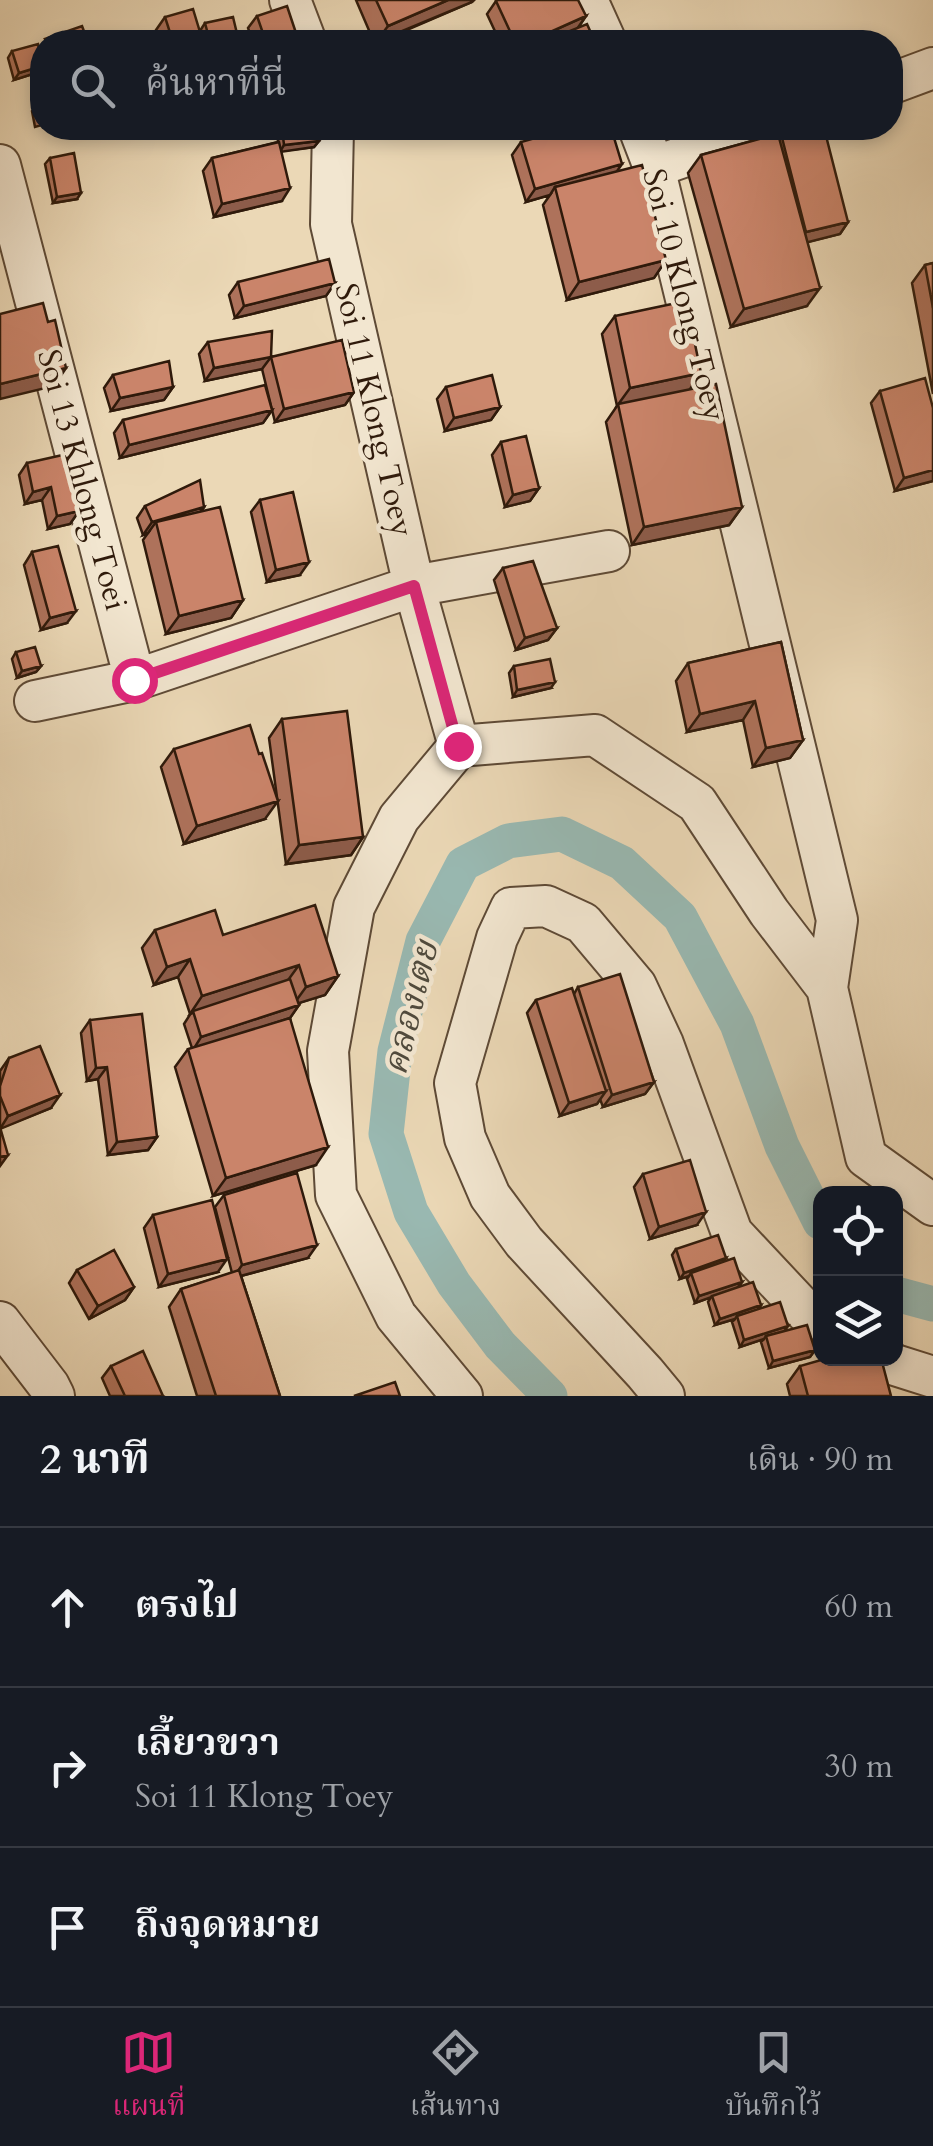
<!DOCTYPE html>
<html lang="th">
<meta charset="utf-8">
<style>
:root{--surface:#171b24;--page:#242831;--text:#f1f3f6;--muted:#9ea1a6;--line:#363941;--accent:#db2777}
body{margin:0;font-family:Cardo,"Noto Serif Thai",serif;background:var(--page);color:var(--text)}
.controls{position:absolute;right:30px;bottom:30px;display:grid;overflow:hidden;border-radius:20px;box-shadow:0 5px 15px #0003}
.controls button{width:90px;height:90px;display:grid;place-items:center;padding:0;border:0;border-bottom:2px solid var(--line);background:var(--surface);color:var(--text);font:50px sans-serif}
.stop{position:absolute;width:30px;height:30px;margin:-22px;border:8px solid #db2777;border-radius:50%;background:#fff}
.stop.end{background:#db2777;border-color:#fff;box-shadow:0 2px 10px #0008}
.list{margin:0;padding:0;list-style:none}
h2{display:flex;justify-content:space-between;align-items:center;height:130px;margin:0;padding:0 40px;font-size:42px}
h2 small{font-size:32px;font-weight:400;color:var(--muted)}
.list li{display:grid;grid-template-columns:65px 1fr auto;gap:30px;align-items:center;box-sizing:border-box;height:160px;padding:0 40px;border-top:2px solid var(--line)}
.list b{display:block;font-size:38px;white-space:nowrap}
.list p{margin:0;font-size:32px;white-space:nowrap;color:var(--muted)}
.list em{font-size:32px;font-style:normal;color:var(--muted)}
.icon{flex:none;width:55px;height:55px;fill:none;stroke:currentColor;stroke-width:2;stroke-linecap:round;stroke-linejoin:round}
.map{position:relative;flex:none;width:933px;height:1396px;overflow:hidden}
.search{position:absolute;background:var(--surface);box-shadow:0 5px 15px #0003;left:30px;right:30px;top:30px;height:110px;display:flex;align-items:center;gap:25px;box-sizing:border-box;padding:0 35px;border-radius:40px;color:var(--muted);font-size:38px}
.sheet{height:610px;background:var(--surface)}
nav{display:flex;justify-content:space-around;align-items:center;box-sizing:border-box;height:140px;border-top:2px solid var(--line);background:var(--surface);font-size:28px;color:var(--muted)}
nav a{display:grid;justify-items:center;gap:5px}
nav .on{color:var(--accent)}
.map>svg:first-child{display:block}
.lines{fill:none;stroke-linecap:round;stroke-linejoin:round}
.canal{stroke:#99b9b2;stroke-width:35}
.street-casing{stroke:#5e4a36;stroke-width:44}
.street{stroke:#f2e6d0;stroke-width:40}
.wall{fill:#ae725b;stroke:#2f1a0b;stroke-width:2.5}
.shaded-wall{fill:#8d5c4a;stroke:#2f1a0b;stroke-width:2.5}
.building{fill:#ca846a;stroke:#2f1a0b;stroke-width:2.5}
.route{stroke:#db2777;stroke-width:12}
.labels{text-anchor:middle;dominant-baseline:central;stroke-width:9;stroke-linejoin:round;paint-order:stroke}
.street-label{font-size:32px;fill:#2f1a0b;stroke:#f2e6d0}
.water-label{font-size:35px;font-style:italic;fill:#4f4a3d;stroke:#f2e6d0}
</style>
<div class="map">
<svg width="933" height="1396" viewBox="0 0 933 1396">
<rect width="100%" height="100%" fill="#ebd8b6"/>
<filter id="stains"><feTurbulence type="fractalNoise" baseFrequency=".002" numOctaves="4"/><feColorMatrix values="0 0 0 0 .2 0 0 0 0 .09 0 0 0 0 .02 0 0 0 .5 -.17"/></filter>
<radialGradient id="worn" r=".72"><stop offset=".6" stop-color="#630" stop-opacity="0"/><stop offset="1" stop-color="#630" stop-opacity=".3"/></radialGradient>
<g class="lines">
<path class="canal" d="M896 1294 933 1304
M550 1396 500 1345 454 1284 411 1212 386 1134 395 1051 423 941 463 864 508 841 562 834 622 863 680 917 737 1024 782 1146 820 1222"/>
<g class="street-casing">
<path id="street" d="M290 0 306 42
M587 0 606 42
M890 84 933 68
M333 128 331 224 414 586 459 746
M639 128 654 167 837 920 827 988
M0 165 135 680
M654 167 766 128
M35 701 135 680 414 586 609 551
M0 1322 49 1386 54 1396
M884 1358 895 1365 933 1377
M462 1396 396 1316 336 1195 328 1051 354 907 399 818 459 746 595 735 697 803 769 912 827 988 866 1157 933 1205
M664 1396 645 1373 524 1242 490 1196 465 1138 455 1083 497 938 511 908 546 906 583 923 636 986 663 1044 732 1233 807 1313 820 1320"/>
</g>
<use href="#street" class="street"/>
</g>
<path class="wall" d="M356 0H474L472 2 379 42H374Z
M496 1 586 16 578 28 595 42H500L487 14Z
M257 16 299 42H253L248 28Z
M165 17 200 31 205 23 239 42H160L156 30Z
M12 51 39 72 14 80 8 58Z
M37 105 42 125 35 127 32 111Z
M196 128H250L197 137Z
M279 128H317L319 141 314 147 281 151 282 201 214 217 203 171 212 158 278 142 277 131Z
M780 130 848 222 840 234 807 242V306L731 327 688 173 701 155 777 134Z
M521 142 617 171 666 260 654 278 567 300 543 205 550 195 526 202 512 155Z
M50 158 77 199 53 203 45 164Z
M933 263V394L912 283 925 265Z
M238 282 335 283 326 296 235 318 229 295Z
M615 316 742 507 729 525 632 545 606 422 617 406 602 334Z
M208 342 271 357 354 392 345 405 275 422 262 369 205 381 199 354Z
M113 375 173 387 164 400 111 411 104 388Z
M446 387 500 407 491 420 445 431 437 399Z
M880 391 933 481 895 491 871 403Z
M272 410 263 423 120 458 114 433 123 420Z
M501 442 539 488 530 501 505 507 492 455Z
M27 463 79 511 70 524 48 529 42 500 25 504 19 475Z
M260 500 300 575 267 582 251 512Z
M145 506 204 507 201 512 243 600 231 618 166 634 143 540 148 533 143 535 137 518Z
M32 552 67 623 41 630 24 565Z
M503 568 557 628 548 640 516 650 494 580Z
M781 642 803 740 790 758 753 767 743 720 687 732 676 681 688 663Z
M16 652 41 666 36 672 17 678 12 659Z
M514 666 551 688 513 697 509 673Z
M282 719 363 837 351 855 286 864 269 738Z
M174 749 265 819 184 844 161 767Z
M155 930 223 935 338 976 325 995 298 1003 299 1005 290 1018 316 1165 213 1196 175 1067 188 1049 192 1048 184 1024 191 1013 190 1014 178 977 154 985 142 948Z
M578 987 654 1082 645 1094 603 1107 600 1099 597 1104 560 1116 527 1013 536 1000 574 994Z
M90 1020 157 1137 148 1150 108 1155 98 1079 87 1081 81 1033Z
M9 1058 51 1108 0 1128V1166V1071Z
M643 1174 697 1225 650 1239 634 1187Z
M224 1195 308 1258 241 1276 280 1396H197L169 1307 181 1289 232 1273 215 1207Z
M153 1215 218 1272 159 1287 144 1228Z
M676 1249 724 1261 742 1282 739 1287 761 1305 759 1309 785 1331 815 1350 810 1357 769 1368 761 1342 764 1339 740 1347 732 1322 735 1319 715 1325 708 1302 711 1297 695 1303 687 1279 689 1276 680 1279 672 1255Z
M77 1270 134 1287 125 1300 89 1319 69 1283Z
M111 1366 163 1396H110L102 1378Z
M800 1366 891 1396H790L787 1384Z"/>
<path class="shaded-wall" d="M448 0H474L472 2 376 42 388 26Z
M586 16 577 29 546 42H528Z
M42 66 39 72 14 80 19 73Z
M204 128H250L197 137Z
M319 141 314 147 280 152 284 145Z
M622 164 613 177 555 187 550 195 526 202 535 189Z
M290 188 282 201 214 217 222 204Z
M81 193 77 199 53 203 57 197Z
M848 222 840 234 797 245 806 232Z
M666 260 654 278 567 300 579 282Z
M335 283 326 296 235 318 244 306Z
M820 288 807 306 731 327 744 309Z
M271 357 262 369 205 381 214 368Z
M66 368 54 386 0 399V384Z
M701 373 688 392 617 406 630 388Z
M173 387 164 400 111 411 120 398Z
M354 392 345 405 275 422 284 409Z
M500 407 491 420 445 431 454 418Z
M272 410 263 423 120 458 129 445Z
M933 470V481L895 491 904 478Z
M51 487 42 500 25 504 33 492Z
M539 488 530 501 505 507 513 495Z
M204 507 195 520 156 522 148 533 143 535 152 522Z
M742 507 729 525 632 545 644 527Z
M79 511 70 524 48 529 57 516Z
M309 562 300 575 267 582 276 570Z
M243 600 231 618 166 634 179 616Z
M76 611 67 623 41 630 50 618Z
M557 628 548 640 516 650 525 638Z
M41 666 36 672 17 678 22 671Z
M555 682 551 688 513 697 517 690Z
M755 701 743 720 687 732 700 714Z
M803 740 790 758 753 767 766 748Z
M278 801 265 819 184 844 197 826Z
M363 837 351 855 286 864 299 845Z
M190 959 178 977 154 985 167 967Z
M299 965 286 983 190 1014 202 996Z
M338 976 325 995 293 1005 306 987Z
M299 1005 290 1018 193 1050 201 1037Z
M107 1067 98 1079 87 1081 96 1068Z
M654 1082 645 1094 603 1107 612 1095Z
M606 1091 597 1104 560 1116 569 1103Z
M60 1095 51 1108 0 1129 8 1116Z
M157 1137 148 1150 108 1155 117 1142Z
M328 1147 316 1165 213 1196 226 1178Z
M8 1155 0 1166V1157Z
M706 1212 697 1225 650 1239 659 1227Z
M317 1245 308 1258 233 1278 242 1265Z
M726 1258 721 1265 691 1273 689 1276 680 1279 684 1273Z
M227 1259 218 1272 159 1287 168 1274Z
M742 1282 737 1288 695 1303 699 1296Z
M134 1287 125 1300 89 1319 98 1306Z
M761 1305 757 1311 737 1316 735 1319 715 1325 720 1319Z
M788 1326 784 1332 766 1336 764 1339 740 1347 744 1340Z
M815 1350 810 1357 769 1368 773 1361Z"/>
<path class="building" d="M376 0H448L388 26Z
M498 0H578L586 16 528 42H515L496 1Z
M287 6 299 42H266L257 16Z
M193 9 203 42H173L165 17Z
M233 17 239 42H210L205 23Z
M587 24 595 42H543Z
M82 26 88 42H47L45 39Z
M38 44 42 66 19 73 12 51Z
M42 104V120H40L37 105Z
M282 128H317L319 141 284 145Z
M570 128H611L622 164 535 189 521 142Z
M790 128H824L848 222 806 232 780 130Z
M778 134 820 288 744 309 701 155Z
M279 142 290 188 222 204 212 158Z
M74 153 81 193 57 197 50 158Z
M642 165 666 260 579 282 555 187Z
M329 259 335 283 244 306 238 282Z
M933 263V308L925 265Z
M686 301 701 373 630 388 615 316Z
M43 303 48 322 55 320 66 368 0 384V314Z
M272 331 271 357 214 368 208 342Z
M342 340 354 392 284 409 271 357Z
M169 361 173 387 120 398 113 375Z
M492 375 500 407 454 418 446 387Z
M925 378 933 408V470L904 478 880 391Z
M716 384 742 507 644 527 618 404Z
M265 385 272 410 129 445 123 420Z
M526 436 539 488 513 495 501 442Z
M67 454 79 511 57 516 51 487 33 492 27 463Z
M200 480 204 507 152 522 145 506Z
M293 492 309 562 276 570 260 500Z
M220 507 243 600 179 616 156 522Z
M58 546 76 611 50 618 32 552Z
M533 561 557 628 525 638 503 568Z
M781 642 803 740 766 748 755 701 700 714 688 663Z
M35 647 41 666 22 671 16 652Z
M550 659 555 682 517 690 514 666Z
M347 711 363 837 299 845 282 719Z
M250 725 259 754 262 753 278 801 197 826 174 749Z
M315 905 338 976 306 987 299 965 202 996 190 959 167 967 155 930 215 910 223 935Z
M620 974 654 1082 612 1095 578 987Z
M290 979 299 1005 201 1037 193 1011Z
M572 988 606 1091 569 1103 536 1000Z
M142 1014 157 1137 117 1142 107 1067 96 1068 90 1020Z
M290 1018 328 1147 226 1178 188 1049Z
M40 1046 60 1095 8 1116 0 1096V1086L9 1058Z
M0 1127 8 1155 0 1157Z
M690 1160 706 1212 659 1227 643 1174Z
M297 1173 317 1245 242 1265 224 1195Z
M212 1200 227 1259 168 1274 153 1215Z
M718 1235 726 1258 684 1273 676 1249Z
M114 1250 134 1287 98 1306 77 1270Z
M734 1258 742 1282 699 1296 691 1273Z
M239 1270 280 1396H216L181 1289Z
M753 1282 761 1305 720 1319 712 1296Z
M780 1302 788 1326 744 1340 737 1316Z
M807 1325 815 1350 773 1361 766 1336Z
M143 1351 163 1396H125L111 1366Z
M828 1358H881L891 1396H808L800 1366Z
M395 1382 400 1396H354Z"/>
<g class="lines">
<path class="route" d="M134 680 414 586 458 746"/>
</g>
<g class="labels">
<g class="street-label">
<text transform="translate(684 295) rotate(76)">Soi 10 Klong Toey</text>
<text transform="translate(374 410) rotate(77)">Soi 11 Klong Toey</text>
<text transform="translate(82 480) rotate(75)">Soi 13 Khlong Toei</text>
</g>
<g class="water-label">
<text transform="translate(411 1008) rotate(-76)">คลองเตย</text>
</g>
</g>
<rect width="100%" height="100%" filter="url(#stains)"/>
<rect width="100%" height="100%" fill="url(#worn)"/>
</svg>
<div class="controls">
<button><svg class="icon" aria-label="locate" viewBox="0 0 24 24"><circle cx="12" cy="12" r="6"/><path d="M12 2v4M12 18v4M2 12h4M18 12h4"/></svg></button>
<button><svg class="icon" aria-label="layers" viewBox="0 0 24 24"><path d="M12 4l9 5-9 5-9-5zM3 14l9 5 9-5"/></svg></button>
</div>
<div class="stop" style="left:134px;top:680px"></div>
<div class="stop end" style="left:458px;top:746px"></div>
<div class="search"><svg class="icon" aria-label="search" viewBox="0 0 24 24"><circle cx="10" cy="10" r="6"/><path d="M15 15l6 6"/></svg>ค้นหาที่นี่</div>
</div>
<section class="sheet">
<h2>2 นาที<small>เดิน · 90 m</small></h2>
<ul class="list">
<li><svg class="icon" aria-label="ahead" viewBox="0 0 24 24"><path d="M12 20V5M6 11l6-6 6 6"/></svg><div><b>ตรงไป</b></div><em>60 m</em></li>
<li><svg class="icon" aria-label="right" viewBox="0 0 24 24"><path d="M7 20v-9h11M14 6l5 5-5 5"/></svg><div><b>เลี้ยวขวา</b><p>Soi 11 Klong Toey</p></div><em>30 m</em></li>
<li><svg class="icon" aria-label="arrive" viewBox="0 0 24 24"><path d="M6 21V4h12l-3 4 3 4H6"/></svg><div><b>ถึงจุดหมาย</b></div></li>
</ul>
</section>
<nav>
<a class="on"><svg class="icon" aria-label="map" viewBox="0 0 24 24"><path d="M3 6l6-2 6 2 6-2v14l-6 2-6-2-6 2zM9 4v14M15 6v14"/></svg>แผนที่</a>
<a><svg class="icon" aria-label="directions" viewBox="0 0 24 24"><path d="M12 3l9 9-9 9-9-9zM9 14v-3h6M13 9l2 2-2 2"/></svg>เส้นทาง</a>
<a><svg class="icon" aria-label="saved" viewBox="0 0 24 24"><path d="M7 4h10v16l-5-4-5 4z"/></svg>บันทึกไว้</a>
</nav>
